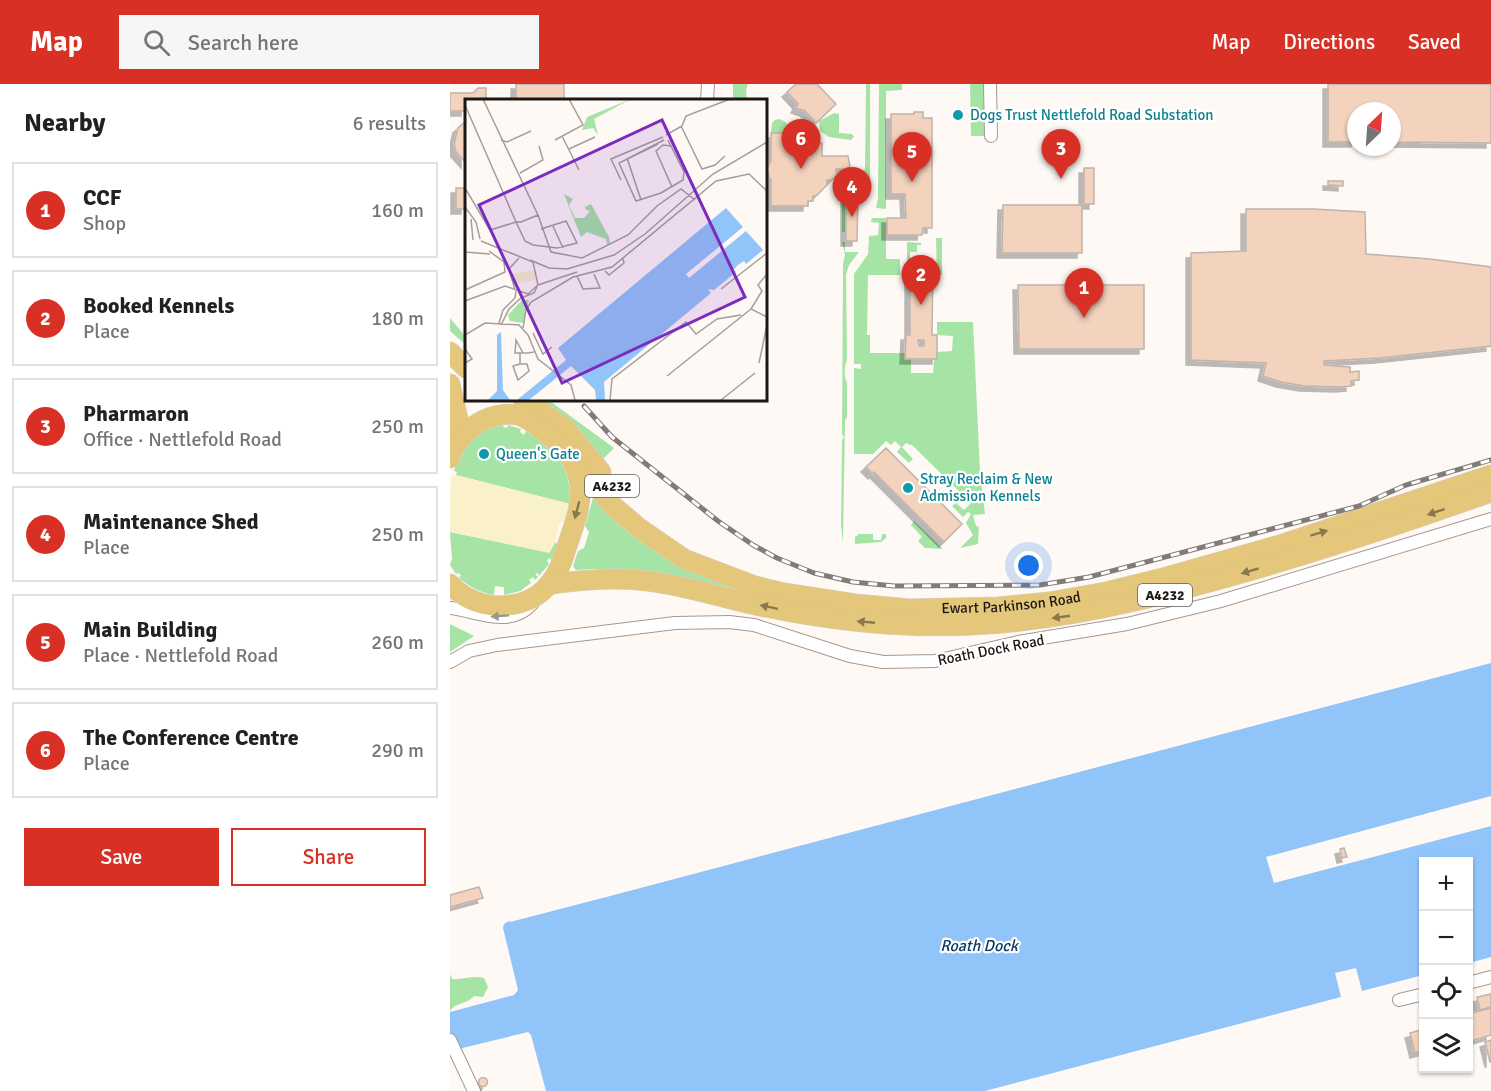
<!DOCTYPE html>
<meta charset="utf-8">
<style>
:root{--surface:#fff;--page:#f6f6f6;--text:#202124;--muted:#757577;--line:#e0e0e0;--accent:#d93025}
body{margin:0;font-family:Signika,sans-serif;background:var(--page);color:var(--text)}
.controls{position:absolute;right:18px;bottom:18px;display:grid;overflow:hidden;border-radius:0px;box-shadow:0 2px 4px #0004}
.controls button{width:54px;height:54px;display:grid;place-items:center;padding:0;border:0;border-bottom:2px solid var(--line);background:var(--surface);color:var(--text);font:30px sans-serif}
.compass{position:absolute;left:897px;top:18px;width:54px;height:54px;border-radius:50%;background:var(--surface);box-shadow:0 2px 4px #0004;rotate:25deg}
.you{position:absolute;left:579px;top:482px;width:21px;height:21px;margin:-15px;border:4px solid #fff;border-radius:50%;background:#1a73e8;box-shadow:0 0 0 9px #1a73e833}
.badge{display:grid;place-items:center;width:39px;height:39px;border-radius:50%;background:var(--accent);color:#fff;font-size:20px;font-weight:700}
.pin{position:absolute;translate:-50% -50px;filter:drop-shadow(0 2px 3px #0008)}
.pin::after{content:'';position:absolute;top:32px;width:21px;height:18px;background:inherit;clip-path:polygon(0 0,100% 0,50% 100%)}
.list{margin:0;padding:0;list-style:none}
h2{display:flex;justify-content:space-between;align-items:center;height:78px;margin:0;padding:0 24px;font-size:26px}
h2 small{font-size:20px;font-weight:400;color:var(--muted)}
.list li{display:grid;grid-template-columns:39px 1fr auto;gap:18px;align-items:center;box-sizing:border-box;height:96px;margin:0 12px 12px;padding:0 12px;border:2px solid var(--line);border-radius:0px}
.list b{display:block;font-size:22px;white-space:nowrap}
.list p{margin:0;font-size:20px;white-space:nowrap;color:var(--muted)}
.list em{font-size:20px;font-style:normal;color:var(--muted)}
.actions{display:flex;gap:12px;padding:18px 24px}
.actions a{flex:1;padding:14px 0;border:2px solid var(--accent);border-radius:0px;text-align:center;font-size:21px;color:var(--accent)}
.actions .main{background:var(--accent);color:#fff}
.icon{flex:none;width:33px;height:33px;fill:none;stroke:currentColor;stroke-width:2;stroke-linecap:round;stroke-linejoin:round}
.map{position:relative;flex:none;width:1041px;height:1007px;overflow:hidden}
header{display:flex;align-items:center;gap:36px;box-sizing:border-box;height:84px;padding:0 30px;background:var(--accent);color:#fff}
header strong{font-size:28px}
nav{display:flex;gap:33px;margin-inline-start:auto;font-size:21px}
.search{width:420px;height:54px;background:var(--page);display:flex;align-items:center;gap:15px;box-sizing:border-box;padding:0 21px;border-radius:0px;color:var(--muted);font-size:22px}
main{display:flex}
aside{flex:1;background:var(--surface)}
.map>svg:first-child{display:block}
.green{fill:#a5e4a4}
.sand{fill:#faf1cb}
.water{fill:#91c4f8}
.building{fill:#f3d3be;stroke:#c1b3ab;stroke-width:1.5;fill-rule:evenodd;filter:url(#shadow)}
.lines{fill:none;stroke-linecap:round;stroke-linejoin:round}
.minor-casing{stroke:#a59890;stroke-width:14}
.primary-casing{stroke:#d6d5d5;stroke-width:21}
.minor{stroke:#fff;stroke-width:12}
.primary{stroke:#e4c77b;stroke-width:20}
.rail-casing{stroke:#827c79;stroke-width:5}
.rail{stroke:#fff;stroke-width:3;stroke-dasharray:9;stroke-linecap:butt}
.oneway{fill:#8a784d}
.oneway2{fill:#999795}
.culture-dot{fill:#0f9aa8;stroke:#fff;stroke-width:2}
.labels{text-anchor:middle;dominant-baseline:central;stroke-width:4.5;stroke-linejoin:round;paint-order:stroke}
.shield{fill:#fff;stroke:#605d5a;stroke-width:1.5}
.shield-label{font-size:14px;font-weight:bold;fill:#1c1714}
.culture-label{font-size:15px;fill:#0d838f;stroke:#fff;text-anchor:start}
.street-label{font-size:15px;fill:#1c1714;stroke:#fff}
.water-label{font-size:16px;font-style:italic;fill:#0c3b64;stroke:#fff}
.inset-road{fill:none;stroke:#a49f9b;stroke-width:1.5}
.view{fill:#7b2cbf;fill-opacity:0.15;stroke:#7b2cbf;stroke-width:3}
.inset-edge{fill:none;stroke:#1c1714;stroke-width:3}
</style>
<header>
<strong>Map</strong>
<div class="search"><svg class="icon" aria-label="search" viewBox="0 0 24 24"><circle cx="10" cy="10" r="6"/><path d="M15 15l6 6"/></svg>Search here</div>
<nav><a>Map</a><a>Directions</a><a>Saved</a></nav>
</header>
<main>
<aside>
<h2>Nearby<small>6 results</small></h2>
<ul class="list">
<li><span class="badge">1</span><div><b>CCF</b><p>Shop</p></div><em>160 m</em></li>
<li><span class="badge">2</span><div><b>Booked Kennels</b><p>Place</p></div><em>180 m</em></li>
<li><span class="badge">3</span><div><b>Pharmaron</b><p>Office · Nettlefold Road</p></div><em>250 m</em></li>
<li><span class="badge">4</span><div><b>Maintenance Shed</b><p>Place</p></div><em>250 m</em></li>
<li><span class="badge">5</span><div><b>Main Building</b><p>Place · Nettlefold Road</p></div><em>260 m</em></li>
<li><span class="badge">6</span><div><b>The Conference Centre</b><p>Place</p></div><em>290 m</em></li>
</ul>
<div class="actions"><a class="main">Save</a><a>Share</a></div>
</aside>
<div class="map">
<svg width="1041" height="1007" viewBox="0 0 1041 1007">
<defs>
<filter id="shadow"><feDropShadow dx="-5" dy="5" stdDeviation="0" flood-color="#0004"/></filter>
</defs>
<rect width="100%" height="100%" fill="#fff9f5"/>
<path class="green" d="M283 0H298L296 6 297 16H283Z
M416 0H420V109H395V148H392V111L400 106 415 85Z
M429 0H452V6L436 7V125L426 124 428 113Z
M520 0H534L535 52H521Z
M384 29 389 30V49L402 50 404 53 401 56 379 53 370 47 369 37Z
M329 35 334 37 347 49H321L322 39 325 36Z
M422 134H436V175H450V191H418L417 251H420V269H455L461 275V289H483L484 275H487V268L502 267 503 252 487 251V238H523L530 388 535 430 523 431 526 442 529 443 528 460 510 464 523 451 516 439 521 430 518 428 513 433 502 422 506 419 514 426 521 419 463 362 456 359 452 363 463 375 459 379 447 368 451 363 445 357 441 361 436 357 423 370H404V284L411 285V280H404V190L418 170 419 152 428 151 429 139 421 138Z
M486 154H492V191H487Z
M392 158H395V168H409L399 181 396 191 397 276C394 282 394 293 397 299V333L395 337 393 459 391 442 392 357 394 352 392 351 393 179 395 171Z
M457 158 471 159V161H467V168H460V175H464L460 192H457Z
M0 234 16 253V261L0 247Z
M89 315H97L164 364 152 376C130 348 119 334 89 315Z
M54 340 53 343 57 344 58 341 71 345 70 348 74 351 76 347C106 367 122 383 120 420L6 391 7 388 4 387 9 370 12 371 14 367 11 366 33 344Z
M143 414H145L292 506 290 508C235 491 184 482 126 486L123 482 128 467 134 464 139 448 135 442Z
M464 437 493 465 475 464 468 457 472 453 461 441Z
M0 448 100 468 105 458 108 461 102 476 99 474 97 477 99 480 89 492 88 489 85 490 88 493 85 496 83 493 79 496 81 499 70 507 54 511V503L45 502 44 511C30 509 20 503 9 494L11 491 8 489 6 490 0 481 2 475Z
M409 450H423V456H431L432 450H436V454L431 458 405 460V453Z
M0 540 24 552 0 568Z
M0 890 2 895C13 896 23 891 34 894L38 903 33 913 24 912C17 921 7 917 0 927Z"/>
<path class="sand" d="M6 391 120 420 116 437 109 440 105 458 99 469 0 448V405L2 392Z"/>
<path class="water" d="M1041 579V712L816 773 824 799 1041 742V873L1019 879 1018 778H974L973 891 912 907 906 884 885 889 891 913 535 1007H96L81 951 78 948 0 967V928L64 911 68 906 53 844 54 840 59 837 60 838 164 811Z"/>
<path class="building" d="M66 0H114V16H66Z
M346 0H367L386 20 366 39 355 27 346 24 348 20 337 8Z
M878 0H1041V59L942 58V27H906V58H878Z
M28 4H36V16H16V27H0V9H23Z
M464 28H473V34H482V144H473L472 151H437V134H456L455 110H441V30H464Z
M16 37V79L6 68 4 60 8 44Z
M321 49H347V59H372V72H398L400 82 396 85H386L387 91 382 96H377V101L366 112H363V117H358V122H321V95H319V90L316 86 321 77Z
M634 84H644V120H634Z
M878 97H893V102L878 101Z
M6 104H16V125H6Z
M396 110H408L407 157H396Z
M553 121H632V169H552Z
M796 125H864L915 128 916 170 980 175 1041 183V262L930 274 874 277V281L900 283V288L909 287V296L901 297V302L890 303 854 302 831 298 813 292 816 279 741 276V169L796 167Z
M460 182H483L482 251H487V275H455L456 251H460ZM468 256H474V262H469Z
M568 201H694V265H569Z
M436 364 512 440 494 458 424 388 423 390 416 383Z
M894 764 897 773 892 774 890 765Z
M29 803 33 814 0 823V811Z
M1041 910V923L1030 926 1027 913Z
M1041 924V951L1018 958V930Z
M974 945 973 967 965 969 960 949Z
M1041 956V978H1040L1035 958Z
M28.5 998a4.5 4.5 0 1 1 9 0a4.5 4.5 0 1 1-9 0Z"/>
<g class="lines">
<g class="minor-casing">
<path id="minor" d="M540 0 541 52
M257 16 258 0
M0 524C28 527 59 545 82 520
M0 578 19 567 47 561 225 539 279 538 304 541 400 572 433 578 485 577 568 558 677 540 771 517 1041 435
M1018 899 1041 893
M949 916 974 910
M0 956 24 1007"/>
</g>
<g class="primary-casing">
<g id="primary">
<path d="M0 268 16 284"/>
<path d="M0 300 8 335 2 364"/>
<path d="M73 315 115 344 151 388"/>
<path id="s1" d="M116 366 162 421 189 444 234 475 305 502 334 509 405 520 460 525 548 523 599 518 656 508 709 495 833 460 1041 391"/>
<path d="M0 374C3 362 9 356 17 348 30 335 49 328 67 331 75 332 81 338 87 342 109 358 128 375 130 403 132 424 122 446 116 465 109 490 97 511 71 519 45 526 18 520 0 500"/>
<path d="M101 500C133 496 165 493 197 497 233 501 266 512 301 520 352 531 403 539 454 541 571 547 681 521 792 489 876 465 959 437 1041 408"/>
</g>
</g>
<use href="#minor" class="minor"/>
<use href="#primary" class="primary"/>
<g class="rail-casing">
<path id="rail" d="M134 322 162 353 268 437 303 461 327 474 364 489 403 498 444 502 590 501 639 493 909 422 956 401 1041 376"/>
</g>
<use href="#rail" class="rail"/>
</g>
<defs><path id="oneway-solid" d="M-6-.8H1V-3.2L6.5 0L1 3.2V.8H-6Z" transform="scale(1.5)"/></defs>
<g class="oneway">
<use href="#oneway-solid" transform="translate(127 426) rotate(105)"/>
<use href="#oneway-solid" transform="translate(986 428) rotate(161)"/>
<use href="#oneway-solid" transform="translate(869 449) rotate(-17)"/>
<use href="#oneway-solid" transform="translate(800 487) rotate(164)"/>
<use href="#oneway-solid" transform="translate(319 523) rotate(-168)"/>
<use href="#oneway-solid" transform="translate(611 533) rotate(172)"/>
<use href="#oneway-solid" transform="translate(416 538) rotate(-175)"/>
</g>
<use class="oneway2" href="#oneway-solid" transform="translate(50 532) rotate(176)"/>
<g class="culture-dot">
<circle cx="508" cy="31" r="6"/>
<circle cx="34" cy="370" r="6"/>
<circle cx="458" cy="404" r="6"/>
</g>
<g class="labels">
<g class="shield">
<rect x="135" y="391" width="54" height="22" rx="4.5"/>
<rect x="688" y="500" width="54" height="22" rx="4.5"/>
</g>
<g class="shield-label">
<text x="162" y="402">A4232</text>
<text x="715" y="511">A4232</text>
</g>
<g class="culture-label">
<text x="520" y="31">Dogs Trust Nettlefold Road Substation</text>
<text x="46" y="370">Queen's Gate</text>
<text x="470" y="395">Stray Reclaim &amp; New<tspan x="470" dy="17">Admission Kennels</tspan></text>
</g>
<g class="street-label">
<text stroke="none"><textPath href="#s1" startOffset="496">Ewart Parkinson Road</textPath></text>
<text transform="translate(541 566) rotate(-11)">Roath Dock Road</text>
</g>
<g class="water-label">
<text x="529" y="862">Roath Dock</text>
</g>
</g>
<g transform="translate(15 15)">
<rect width="302" height="302" fill="#fff9f5"/>
<path d="M166 0 129 20 133 36 128 29 117 31 122 18ZM114 93 120 108 126 105 144 138 145 144 142 146 141 140 122 133 116 138 99 95 108 100 104 106 110 119H119L125 112 121 111ZM57 201H64L58 224 45 222 43 216Z" fill="#a5e4a4"/>
<path d="M70 171V181L50 185 47 175Z" fill="#faf1cb"/>
<path d="M261 109 278 128 221 175 224 179 281 132 298 151 281 165 279 162 273 166 268 171 271 173 249 191 243 190 246 194 139 283 140 301H131L130 291 106 267 64 301H52L101 261 93 249ZM36 233 38 291 45 301H23L32 292V236Z" fill="#91c4f8"/>
<path class="inset-road" d="M0 6 51 123H56L73 116 18 0M216 27 237 70 250 66 260 57M201 36 217 27 221 17 265 0M97 37 114 71M36 41 42 43 66 32M90 41 118 26 104 0M193 45 154 64 171 102 196 94 218 81 219 73 203 41M206 47 198 46 191 52 207 88M104 50 130 38M162 59 176 101M164 59 199 41M55 74 78 61 74 47M156 81 146 60 198 38M0 89 25 131 51 123 60 142 68 146 92 149 112 144 101 122 76 130M0 108 11 123 15 140M73 116 86 153 117 159 163 136 192 107 216 90 230 101M6 120 8 141M88 127 98 149M0 153 25 155M65 161 84 169 102 170 149 156 180 135 248 75 302 43M140 172 144 176 159 164 158 160M302 175 293 186 297 192 286 210 302 218M112 177 118 190 135 189 129 175M73 186 112 173M256 190 302 154M0 191 40 173 39 163 24 152M50 191 44 170 54 159M0 202 40 187 63 195 73 186 68 163 16 142M34 224 38 211 50 199 51 192M36 226 44 210 56 199 69 194 72 188M58 229 61 211 66 203 108 178 147 168 251 82 284 75 302 92M68 234 78 255 87 248M0 236 20 224 54 226 63 236 73 260 106 286 110 301M0 250 7 260 0 264M58 254 51 241 50 254H63L69 253M294 264 302 226M55 265 48 267 53 281 64 272 62 265H55V254M202 277 286 210M145 301 147 280 221 223 231 235 252 220 276 216M256 301 290 274"/>
<path class="view" d="M197 21 280 198 97 284 14 106Z"/>
<rect width="302" height="302" class="inset-edge"/>
</g>
</svg>
<div class="controls">
<button>+</button>
<button>−</button>
<button><svg class="icon" aria-label="locate" viewBox="0 0 24 24"><circle cx="12" cy="12" r="6"/><path d="M12 2v4M12 18v4M2 12h4M18 12h4"/></svg></button>
<button><svg class="icon" aria-label="layers" viewBox="0 0 24 24"><path d="M12 4l9 5-9 5-9-5zM3 14l9 5 9-5"/></svg></button>
</div>
<svg class="compass" viewBox="-18 -18 36 36"><path d="M0-13l5 13h-10z" fill="#e53935"/><path d="M0 13l5-13h-10z" fill="#757577"/></svg>
<div class="you"></div>
<div class="pin badge" style="left:634px;top:234px">1</div>
<div class="pin badge" style="left:471px;top:221px">2</div>
<div class="pin badge" style="left:611px;top:95px">3</div>
<div class="pin badge" style="left:402px;top:133px">4</div>
<div class="pin badge" style="left:462px;top:98px">5</div>
<div class="pin badge" style="left:351px;top:85px">6</div>
</div>
</main>
